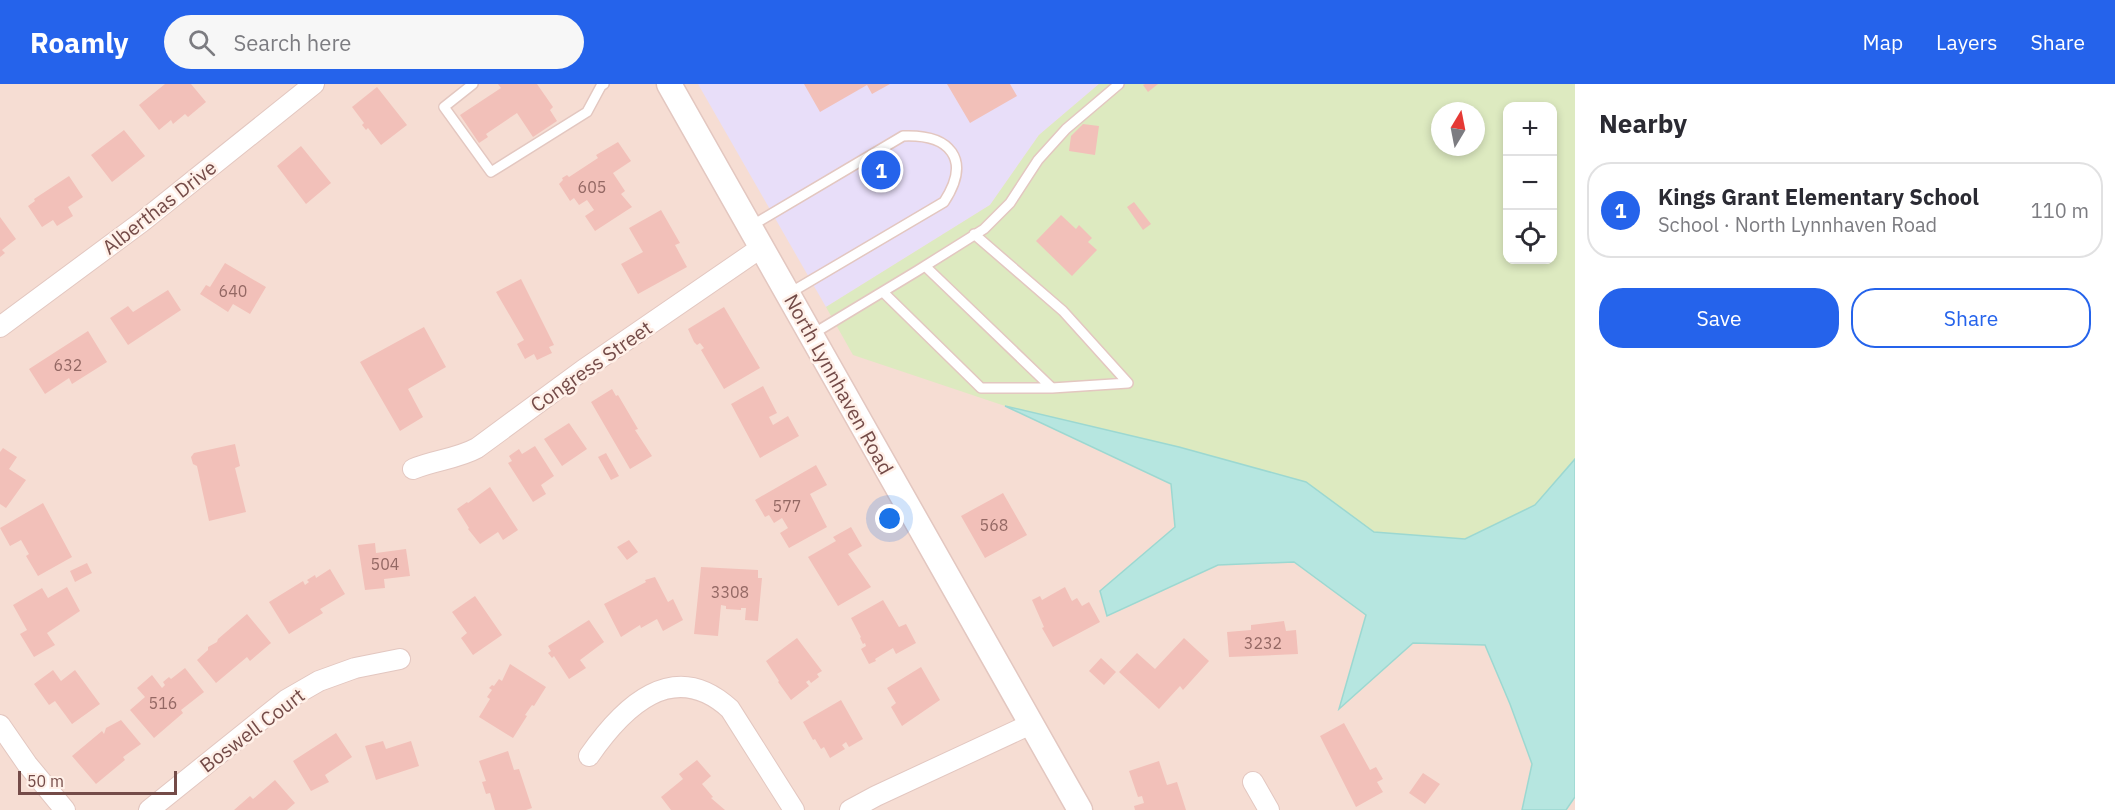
<!DOCTYPE html>
<meta charset="utf-8">
<style>
:root{--surface:#fff;--page:#f7f7f7;--text:#2b2b33;--muted:#7c7c81;--line:#e1e1e2;--accent:#2563eb}
body{margin:0;font-family:"IBM Plex Sans",sans-serif;background:var(--page);color:var(--text)}
.controls{position:absolute;right:18px;top:18px;display:grid;overflow:hidden;border-radius:12px;box-shadow:0 3px 9px #0003}
.controls button{width:54px;height:54px;display:grid;place-items:center;padding:0;border:0;border-bottom:2px solid var(--line);background:var(--surface);color:var(--text);font:30px sans-serif}
.compass{position:absolute;left:1431px;top:18px;width:54px;height:54px;border-radius:50%;background:var(--surface);box-shadow:0 3px 9px #0003;rotate:10deg}
.scale{position:absolute;left:18px;bottom:15px;width:159px;box-sizing:border-box;padding-left:6px;border:3px solid #744b48;border-top:0;font-size:16px;line-height:21px;white-space:nowrap;color:#744b48;-webkit-text-stroke:4px #fff0e8;paint-order:stroke}
.you{position:absolute;left:890px;top:435px;width:21px;height:21px;margin:-15px;border:4px solid #fff;border-radius:50%;background:#1a73e8;box-shadow:0 0 0 9px #1a73e833}
.badge{display:grid;place-items:center;width:39px;height:39px;border-radius:50%;background:var(--accent);color:#fff;font-size:20px;font-weight:700}
.pin{position:absolute;translate:-50% -50%;border:3px solid #fff;box-shadow:0 2px 6px #0006}
.list{margin:0;padding:0;list-style:none}
h2{display:flex;justify-content:space-between;align-items:center;height:78px;margin:0;padding:0 24px;font-size:26px}
h2 small{font-size:20px;font-weight:400;color:var(--muted)}
.list li{display:grid;grid-template-columns:39px 1fr auto;gap:18px;align-items:center;box-sizing:border-box;height:96px;margin:0 12px 12px;padding:0 12px;border:2px solid var(--line);border-radius:24px}
.list b{display:block;font-size:22px;white-space:nowrap}
.list p{margin:0;font-size:20px;white-space:nowrap;color:var(--muted)}
.list em{font-size:20px;font-style:normal;color:var(--muted)}
.actions{display:flex;gap:12px;padding:18px 24px}
.actions a{flex:1;padding:14px 0;border:2px solid var(--accent);border-radius:24px;text-align:center;font-size:21px;color:var(--accent)}
.actions .main{background:var(--accent);color:#fff}
.icon{flex:none;width:33px;height:33px;fill:none;stroke:currentColor;stroke-width:2;stroke-linecap:round;stroke-linejoin:round}
.map{position:relative;flex:none;width:1575px;height:726px;overflow:hidden}
header{display:flex;align-items:center;gap:36px;box-sizing:border-box;height:84px;padding:0 30px;background:var(--accent);color:#fff}
header strong{font-size:28px}
nav{display:flex;gap:33px;margin-inline-start:auto;font-size:21px}
.search{width:420px;height:54px;background:var(--page);display:flex;align-items:center;gap:15px;box-sizing:border-box;padding:0 21px;border-radius:33px;color:var(--muted);font-size:22px}
main{display:flex}
aside{flex:1;background:var(--surface)}
.map>svg:first-child{display:block}
.residential{fill:#f6ddd3;fill-rule:evenodd}
.education{fill:#e8def9}
.green{fill:#ddeac0;fill-rule:evenodd}
.water{fill:#b6e6e0;stroke:#9cd8d1;stroke-width:1.5}
.building{fill:#f2c0b9}
.lines{fill:none;stroke-linecap:round;stroke-linejoin:round}
.service-casing{stroke:#e3c7c0;stroke-width:12}
.minor-casing{stroke:#e3c7c0;stroke-width:22}
.tertiary-casing{stroke:#e3c7c0;stroke-width:27}
.service{stroke:#fff;stroke-width:9}
.minor{stroke:#fff;stroke-width:20}
.tertiary{stroke:#fff;stroke-width:24}
.labels{text-anchor:middle;dominant-baseline:central;stroke-width:5;stroke-linejoin:round;paint-order:stroke}
.number-label{font-size:16px;fill:#946864}
.street-label{font-size:20px;fill:#744b48;stroke:#fff0e8}
</style>
<header>
<strong>Roamly</strong>
<div class="search"><svg class="icon" aria-label="search" viewBox="0 0 24 24"><circle cx="10" cy="10" r="6"/><path d="M15 15l6 6"/></svg>Search here</div>
<nav><a>Map</a><a>Layers</a><a>Share</a></nav>
</header>
<main>
<div class="map">
<svg width="1575" height="726" viewBox="0 0 1575 726">
<rect width="100%" height="100%" fill="#fdebe1"/>
<path class="residential" d="M0 0H1575V726H0ZM1508 22H1552V176H1508ZM1440 27H1476V63H1440Z"/>
<path class="education" d="M698 0H1099L1039 51 990 121 826 223Z"/>
<path class="green" d="M1099 0H1575V375L1535 421 1465 455 1374 448 1306 398 1179 363 1005 322 853 271 826 223 990 121 1039 51ZM1508 22H1552V176H1508ZM1440 27H1476V63H1440Z"/>
<path class="water" d="M1005 322 1179 363 1306 398 1374 448 1465 455 1535 421 1575 375V713L1566 726H1522L1532 680 1510 620 1485 561 1413 559 1339 625 1366 531 1294 478 1218 481 1107 532 1100 507 1175 443 1171 400Z"/>
<path class="building" d="M165 0H191L206 18 188 33 185 30 173 40 171 36 159 46 139 21Z
M498 0H537L553 23 550 26 557 37 533 53 517 29 486 50 488 53 479 59 460 31 501 4Z
M804 0H890L872 10 867 1 820 28Z
M947 0H1010L1017 12 970 39Z
M1145 0H1158L1148 8 1143 1Z
M377 3 407 41 381 61 368 44 366 46 362 41 364 39 352 23Z
M1083 40 1099 42 1095 71 1069 67 1071 52Z
M124 46 145 72 112 98 91 71Z
M618 58 631 77 613 89 625 107 621 110 632 123 595 147 585 132 594 126 587 116 579 121 574 114 570 117 559 100 563 96 562 94 567 91 569 93 598 74 596 71Z
M301 62 331 99 306 120 277 82Z
M69 92 83 113 68 123 73 132 57 142 53 136 42 143 28 122 35 117 34 115Z
M1134 118 1151 140 1143 146 1127 123Z
M661 126 680 159 675 161 687 183 638 210 621 180 643 168 629 144Z
M1061 131 1076 145 1079 141 1092 154 1088 158 1097 166 1072 192 1036 157Z
M0 133 16 155 2 166 5 169 0 173Z
M225 179 266 203 250 230 233 220 228 228 200 210 206 201 210 203Z
M521 195 554 261 549 263 552 269 537 276 534 270 525 275 517 260 524 256 496 208Z
M168 206 181 226 128 261 110 234 128 222 133 228Z
M724 223 760 284 724 305 701 266 704 264 700 259 697 261 694 258 688 245Z
M424 243 446 283 408 305 423 333 400 347 360 278Z
M88 247 107 278 72 300 69 294 45 310 29 285Z
M763 302 777 329 769 333 773 341 788 332 799 352 760 374 731 320Z
M612 305 616 312 618 311 638 345 635 346 652 372 630 385 591 318Z
M569 339 587 365 562 382 544 355Z
M235 360 240 382 235 384 246 428 209 437 197 382 193 380 191 373 194 369Z
M535 362 554 392 541 401 546 410 533 418 508 379 512 377 509 372 519 365 522 370Z
M3 364 17 373 9 385 26 396 6 424 0 420V368Z
M606 369 619 392 611 396 598 373Z
M816 381 827 401 810 410 827 443 789 464 780 449 788 444 782 434 774 439 769 431 765 433 755 416Z
M490 403 518 446 503 456 498 448 480 460 468 445 469 444 457 425 467 418 468 419Z
M1003 409 1027 451 985 474 961 432Z
M43 419 72 473 38 492 26 472 29 470 21 456 10 462 0 444Z
M851 443 862 462 848 470 871 503 838 522 808 473 836 457 833 453Z
M629 456 638 468 627 476 617 463Z
M375 459 376 469 406 465 410 492 384 495 385 504 365 506 358 461Z
M87 479 92 489 75 498 70 487Z
M701 483 758 486V494H762L758 537 745 536 746 524H741V526L726 525V522L721 521 718 552 694 550Z
M330 485 345 510 320 525 323 529 289 550 269 518 303 497 305 501 309 498 307 496 315 491 316 494Z
M655 493 668 518 673 515 683 536 663 547 657 535 641 544 640 541 621 553 604 520 646 498 645 496Z
M67 503 80 527 47 549 55 561 34 573 20 550 27 546 13 521 42 504 48 514Z
M1065 503 1072 517 1077 514 1082 522 1089 518 1100 538 1053 563 1042 544 1044 543 1032 516 1040 512 1042 516Z
M475 512 502 551 473 571 461 554 467 549 452 528Z
M883 516 899 543 906 540 916 559 896 570 893 564 875 575 876 577 869 580 861 565 866 562 865 559 863 560 860 554 861 553 851 534Z
M247 530 271 559 250 577 247 573 216 599 197 576 208 566V563L217 558 218 555Z
M589 536 604 558 580 576 586 584 569 595 554 572 552 574 548 569 551 567 548 562Z
M1284 537 1286 547 1296 546 1298 570 1229 573 1227 548 1251 546V541Z
M797 554 822 587 817 590 819 593 811 599 809 596 806 598 809 602 791 616 778 598 779 597 766 577Z
M1184 554 1209 577 1183 606 1180 602 1159 625 1119 588 1137 569 1155 585Z
M1101 574 1116 588 1104 601 1089 587Z
M510 580 546 603 534 622 532 621 525 631 527 632 513 654 479 633 490 615 487 613 492 606 489 604 492 601 494 602 499 595 502 597Z
M921 583 940 616 902 642 891 623 896 619 887 604Z
M185 584 204 608 181 626 183 629 154 654 130 626 145 613 137 604 152 591 162 604 165 601 163 598 169 593 171 595Z
M53 586 61 597 75 586 100 620 72 640 55 617 49 621 34 600Z
M841 616 863 655 849 663 846 658 842 661 845 665 830 674 824 663 821 665 815 655 813 656 803 638Z
M121 636 141 660 123 673 125 676 96 700 72 672 102 647 104 650 106 644Z
M1344 639 1370 686 1376 683 1383 695 1377 698 1383 708 1356 723 1320 652Z
M336 649 352 673 325 691 329 698 311 707 293 677Z
M383 657 386 665 411 657 419 682 376 696 365 662Z
M508 667 514 686 519 685 532 724 526 726H495L490 709 486 710 482 698 486 697 479 677Z
M697 676 711 692 702 700 713 713 711 714 725 726H671L661 713 683 695 679 690Z
M1159 677 1167 701 1177 698 1186 726H1135L1134 722 1144 719 1142 712 1138 713 1129 687Z
M1423 689 1440 700 1425 720 1409 709Z
M275 696 295 719 287 726H234L250 712 253 715Z"/>
<g class="lines">
<g class="service-casing">
<path id="service" d="M473 0 444 23 491 88 587 28 601 2 604 0
M751 142 903 52C950 50 972 75 944 118L788 210
M925 182 1052 304 1128 299 1063 227 974 150
M883 208 981 304H1052
M811 251 917 187 984 145 1010 119 1038 76 1066 45 1119 0"/>
</g>
<g class="minor-casing">
<path id="minor" d="M0 243 143 137 314 0
M413 385C434 376 457 375 477 364L583 286 762 163
M0 641 27 680 65 726
M589 672C623 623 673 573 730 625L794 726
M1253 698 1269 726
M149 726 286 616 319 597 355 584 400 575
M850 726 876 712 1031 640"/>
</g>
<g class="tertiary-casing">
<path id="tertiary" d="M669 0 1080 726"/>
</g>
<use href="#service" class="service"/>
<use href="#minor" class="minor"/>
<use href="#tertiary" class="tertiary"/>
</g>
<g class="labels">
<g class="number-label">
<text x="592" y="103">605</text>
<text x="233" y="207">640</text>
<text x="68" y="281">632</text>
<text x="787" y="422">577</text>
<text x="994" y="441">568</text>
<text x="385" y="480">504</text>
<text x="730" y="508">3308</text>
<text x="1263" y="559">3232</text>
<text x="163" y="619">516</text>
</g>
<g class="street-label">
<text transform="translate(159 123) rotate(-38)">Alberthas Drive</text>
<text transform="translate(591 282) rotate(-35)">Congress Street</text>
<text transform="translate(839 300) rotate(61)">North Lynnhaven Road</text>
<text transform="translate(252 646) rotate(-37)">Boswell Court</text>
</g>
</g>
</svg>
<div class="controls">
<button>+</button>
<button>−</button>
<button><svg class="icon" aria-label="locate" viewBox="0 0 24 24"><circle cx="12" cy="12" r="6"/><path d="M12 2v4M12 18v4M2 12h4M18 12h4"/></svg></button>
</div>
<svg class="compass" viewBox="-18 -18 36 36"><path d="M0-13l5 13h-10z" fill="#e53935"/><path d="M0 13l5-13h-10z" fill="#7c7c81"/></svg>
<div class="scale">50 m</div>
<div class="you"></div>
<div class="pin badge" style="left:881px;top:86px">1</div>
</div>
<aside>
<h2>Nearby<small></small></h2>
<ul class="list">
<li><span class="badge">1</span><div><b>Kings Grant Elementary School</b><p>School · North Lynnhaven Road</p></div><em>110 m</em></li>
</ul>
<div class="actions"><a class="main">Save</a><a>Share</a></div>
</aside>
</main>
